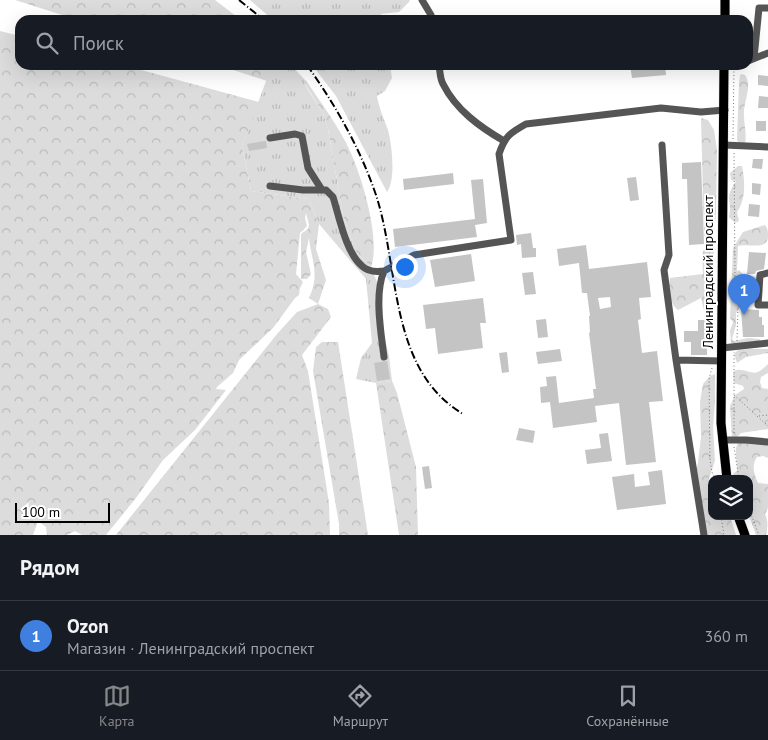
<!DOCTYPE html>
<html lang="ru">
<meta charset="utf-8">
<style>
:root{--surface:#171b24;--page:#20242c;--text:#f1f3f6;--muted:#9ea1a6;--line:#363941;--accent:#858687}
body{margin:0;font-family:"PT Sans",sans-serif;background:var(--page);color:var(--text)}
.controls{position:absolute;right:15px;bottom:15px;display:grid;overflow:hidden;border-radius:10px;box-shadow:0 5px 20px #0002}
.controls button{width:45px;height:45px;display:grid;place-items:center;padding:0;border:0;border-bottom:1px solid var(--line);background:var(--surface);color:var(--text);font:25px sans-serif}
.scale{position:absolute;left:15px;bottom:12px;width:95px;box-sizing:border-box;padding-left:5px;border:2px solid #000;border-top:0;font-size:14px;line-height:18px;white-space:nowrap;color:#000;-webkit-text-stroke:4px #fff;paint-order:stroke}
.you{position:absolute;left:404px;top:266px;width:18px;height:18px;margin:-12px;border:4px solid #fff;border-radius:50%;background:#1a73e8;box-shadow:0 0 0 8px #1a73e833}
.badge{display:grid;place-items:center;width:32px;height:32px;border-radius:50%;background:var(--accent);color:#fff;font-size:16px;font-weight:700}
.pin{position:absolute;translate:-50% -41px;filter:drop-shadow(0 1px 2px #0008)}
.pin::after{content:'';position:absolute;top:26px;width:18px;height:15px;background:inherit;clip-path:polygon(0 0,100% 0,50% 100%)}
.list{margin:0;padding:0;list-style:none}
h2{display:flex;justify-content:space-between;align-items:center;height:65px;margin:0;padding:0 20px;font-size:21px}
h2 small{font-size:16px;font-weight:400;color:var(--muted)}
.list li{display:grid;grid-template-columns:32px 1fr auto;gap:15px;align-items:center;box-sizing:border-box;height:70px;padding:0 20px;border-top:1px solid var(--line)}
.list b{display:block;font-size:19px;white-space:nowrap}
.list p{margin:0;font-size:16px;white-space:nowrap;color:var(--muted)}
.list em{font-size:16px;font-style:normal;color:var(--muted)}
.icon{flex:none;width:28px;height:28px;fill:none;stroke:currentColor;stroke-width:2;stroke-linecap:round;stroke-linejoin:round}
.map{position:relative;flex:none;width:768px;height:535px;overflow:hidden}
.search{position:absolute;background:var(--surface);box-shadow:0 5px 20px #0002;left:15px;right:15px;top:15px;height:55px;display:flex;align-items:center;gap:12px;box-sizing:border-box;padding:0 18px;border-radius:15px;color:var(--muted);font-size:19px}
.sheet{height:135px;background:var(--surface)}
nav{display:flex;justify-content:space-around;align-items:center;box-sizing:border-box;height:70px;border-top:1px solid var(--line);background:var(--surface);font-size:14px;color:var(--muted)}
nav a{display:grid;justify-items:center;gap:2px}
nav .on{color:var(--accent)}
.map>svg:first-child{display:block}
.grass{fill:url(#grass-tufts)}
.forest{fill:url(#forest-crowns)}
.building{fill:#c4c4c4;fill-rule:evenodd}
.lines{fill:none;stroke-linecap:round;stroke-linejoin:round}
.major-casing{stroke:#dbdbdb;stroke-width:10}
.path{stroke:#777;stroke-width:1;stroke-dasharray:1 2.5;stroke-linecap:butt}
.minor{stroke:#555;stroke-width:7}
.major{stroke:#000;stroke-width:9}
.rail{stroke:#000;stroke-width:2;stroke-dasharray:8 2.5 1 2.5;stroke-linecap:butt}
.labels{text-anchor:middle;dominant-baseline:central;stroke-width:4;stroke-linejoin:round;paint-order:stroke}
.street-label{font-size:14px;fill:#000;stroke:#fff}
</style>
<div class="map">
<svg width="768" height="535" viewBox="0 0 768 535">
<defs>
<pattern id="grass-tufts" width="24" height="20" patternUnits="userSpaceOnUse" patternTransform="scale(1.25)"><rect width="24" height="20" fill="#dcdcdc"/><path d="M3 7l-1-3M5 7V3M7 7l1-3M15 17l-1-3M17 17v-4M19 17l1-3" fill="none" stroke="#bbb"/></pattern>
<pattern id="forest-crowns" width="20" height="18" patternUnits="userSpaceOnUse" patternTransform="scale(1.25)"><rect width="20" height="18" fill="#dcdcdc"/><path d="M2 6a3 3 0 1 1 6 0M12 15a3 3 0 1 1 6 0" fill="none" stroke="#bbb"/></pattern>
</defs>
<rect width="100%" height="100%" fill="#fff"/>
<path class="grass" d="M250 0H409L410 1 399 12 381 14 382 20H273Z
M272 65H291L307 82 305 85 323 113 328 129 343 215 356 252 371 267 382 294 384 335 389 356 392 381 376 383 356 379 361 358 372 343 366 279 319 224 309 199 251 191 242 146Z
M312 65H390L392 78 385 91 377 96C379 108 384 119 388 130 392 145 396 180 387 192L336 96Z"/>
<path class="forest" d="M15 0H215L241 20H78Z
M0 31 20 36V65H123L259 102 242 146 251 191 309 199 319 224 316 249 326 280 318 304 328 309 331 317 302 355 308 371 329 503 330 535H116L277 334 297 312 318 304 309 298C320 274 312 263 309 238L306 252 311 274 307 279H301V234L308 229 309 225 306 213 305 218 307 226 300 233 296 274 303 282 300 288 299 295 295 298 273 328 239 360 233 373 217 387 216 389 226 390 195 430 163 460 136 498 106 535H82L75 531 67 535H47L46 527 38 521 33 535H0Z
M218 65H272L267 81Z
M742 74 745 75C753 86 743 102 744 115 744 125 747 134 745 144H739L737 140 739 82 740 75Z
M307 82C322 104 339 127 350 151 362 177 381 240 371 267L356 252 343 215 328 129 323 113 305 84Z
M701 118 708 120 714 130 717 150 716 214 714 230 704 236Z
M738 166H742C745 181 746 200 737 212L739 221 735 223 729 217C733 199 723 201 736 181L731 180 730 173Z
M765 225C768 229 768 231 768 236 768 251 748 243 738 246L737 271 739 270C745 278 752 277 761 276V290L752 289 749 282 740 284 743 297 739 303 741 306 736 313V325L732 339 734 341 748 338 760 339V341L733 345 731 343 730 331 733 322 730 318 733 248 743 232Z
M707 244 712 246 714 251 713 276 714 315 712 318H706L701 298 678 310C668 302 668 289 670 278L703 274C703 264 700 252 707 244Z
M322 342H338L368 535H339V524L313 371 316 347Z
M749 349H768V353L746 357 737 363 734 354 738 350Z
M768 364V373L761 377 760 382 762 388 768 389V429L741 433 736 438 732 439 730 406 735 395 744 389 743 386 734 383 733 375 734 371C744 367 750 375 758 372 762 370 765 367 768 364Z
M715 374V402L713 428 715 461 709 478 712 496V516H730L736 535H700L697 470 701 437 700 402 703 384 710 376Z
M392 381 397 393 416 467 418 535H399L376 383Z
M768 440V458L763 456 757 457C751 466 754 474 758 483L768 484V508L765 514C768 521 768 527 766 535H756L749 516V479H735L733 474 737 471C738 461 733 453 738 443Z"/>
<path class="building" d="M630 65H665L666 75 632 78Z
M758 75 768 76V86L758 85Z
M759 96 768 97V108H758Z
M756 121H766V131H756Z
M266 141 267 148 249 151 247 144Z
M753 159H763L762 169 752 168Z
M701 162 704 244 689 245 687 179H682V163Z
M453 173 454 184 404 190 403 179Z
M636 177 639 200 630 201 627 178Z
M483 179 487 223 475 225 477 237 395 247 393 229 475 219 471 180Z
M752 183 761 184 760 195 752 194Z
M749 204 760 205 759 217 748 216Z
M531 233 533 248H536V257L522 258 521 244 517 245 516 235Z
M586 245 589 269 647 262 651 297 639 298 641 319 638 320 642 353 657 351 663 401 649 402 656 462 626 465 619 403 595 406 597 422 553 428 550 402 541 403 540 387 547 386 546 377 556 376 559 403 594 398 593 389H596L589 333 590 332 589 316H590L587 293H582L579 263 559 266 557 249ZM610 297 611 307 600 309 598 298Z
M749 252 766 253 764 269 756 271 755 274H747Z
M471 254 475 281 435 287 430 260Z
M533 272 536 294 525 295 522 273Z
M740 287H746V304L739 303Z
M483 298 486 323H480L483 348 438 354 435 328 426 329 423 305Z
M741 309 759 310V317H762V325H764V337H743Z
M546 319 548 337 538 338 536 320Z
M698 320H707V355H691V342H684V331H698Z
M560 349 562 361 538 364 536 352Z
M507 352 509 372 502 373 499 353Z
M387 361 390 379 377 381 374 363Z
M519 428 535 431 533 443 516 440Z
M608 433 612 461 587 464 585 450 601 448 599 434Z
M429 466 432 488 425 489 422 467Z
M662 470 666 504 617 510 612 477 634 474 635 487 650 485 648 472Z"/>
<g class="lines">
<g class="major-casing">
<path id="major" d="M725 20V0
M724 65 721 423 727 479
M738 516 745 535"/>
</g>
<path class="path" d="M733 139 734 65
M734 153 735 277 738 306
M737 341 738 306 752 305
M712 368 709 379 710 460 712 472 715 479
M734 395 768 426
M759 416 768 415
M734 433V352
M734 447 739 479
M749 509 759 535
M721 516 724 535"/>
<path class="minor" d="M422 0 431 15 432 20
M754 58 759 8H768
M748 61 768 53
M439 65C440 71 440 79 443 84 456 110 480 127 504 141
M270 138 295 134 302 136 308 168 322 190
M662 145 669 255 664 270 676 360 721 361
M724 145 768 147
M270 186 303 190H326L333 197C339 216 346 253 362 266 368 272 377 272 384 271
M768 273 760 275 758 305H768
M722 348 768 343
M384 357C381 332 374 295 384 271L414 255 511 240 499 154C505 136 510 133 526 124L661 108 701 112 725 110
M676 360 704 535
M722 440H746L768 442"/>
<use href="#major" class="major"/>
<path class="rail" d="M239 0 264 20
M307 65C336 106 360 148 376 195 400 268 388 369 463 414"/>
</g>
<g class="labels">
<g class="street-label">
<text transform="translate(708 272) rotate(-90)">Ленинградский проспект</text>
</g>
</g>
</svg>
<div class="controls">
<button><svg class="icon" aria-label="layers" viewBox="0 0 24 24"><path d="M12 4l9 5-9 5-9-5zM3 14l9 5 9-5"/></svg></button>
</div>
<div class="scale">100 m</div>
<div class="you"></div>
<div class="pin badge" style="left:744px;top:315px;background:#3f7fe0">1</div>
<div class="search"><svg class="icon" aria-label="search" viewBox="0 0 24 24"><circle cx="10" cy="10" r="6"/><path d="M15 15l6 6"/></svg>Поиск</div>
</div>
<section class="sheet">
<h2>Рядом<small></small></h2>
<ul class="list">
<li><span class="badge" style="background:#3f7fe0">1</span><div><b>Ozon</b><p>Магазин · Ленинградский проспект</p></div><em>360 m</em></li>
</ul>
</section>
<nav>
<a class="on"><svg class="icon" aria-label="map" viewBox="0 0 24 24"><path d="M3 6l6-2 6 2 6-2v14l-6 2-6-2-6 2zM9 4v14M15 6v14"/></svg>Карта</a>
<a><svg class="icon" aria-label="directions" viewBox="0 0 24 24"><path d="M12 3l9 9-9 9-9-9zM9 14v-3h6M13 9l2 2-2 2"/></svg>Маршрут</a>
<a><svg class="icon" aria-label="saved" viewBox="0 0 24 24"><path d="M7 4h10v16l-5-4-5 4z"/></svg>Сохранённые</a>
</nav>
